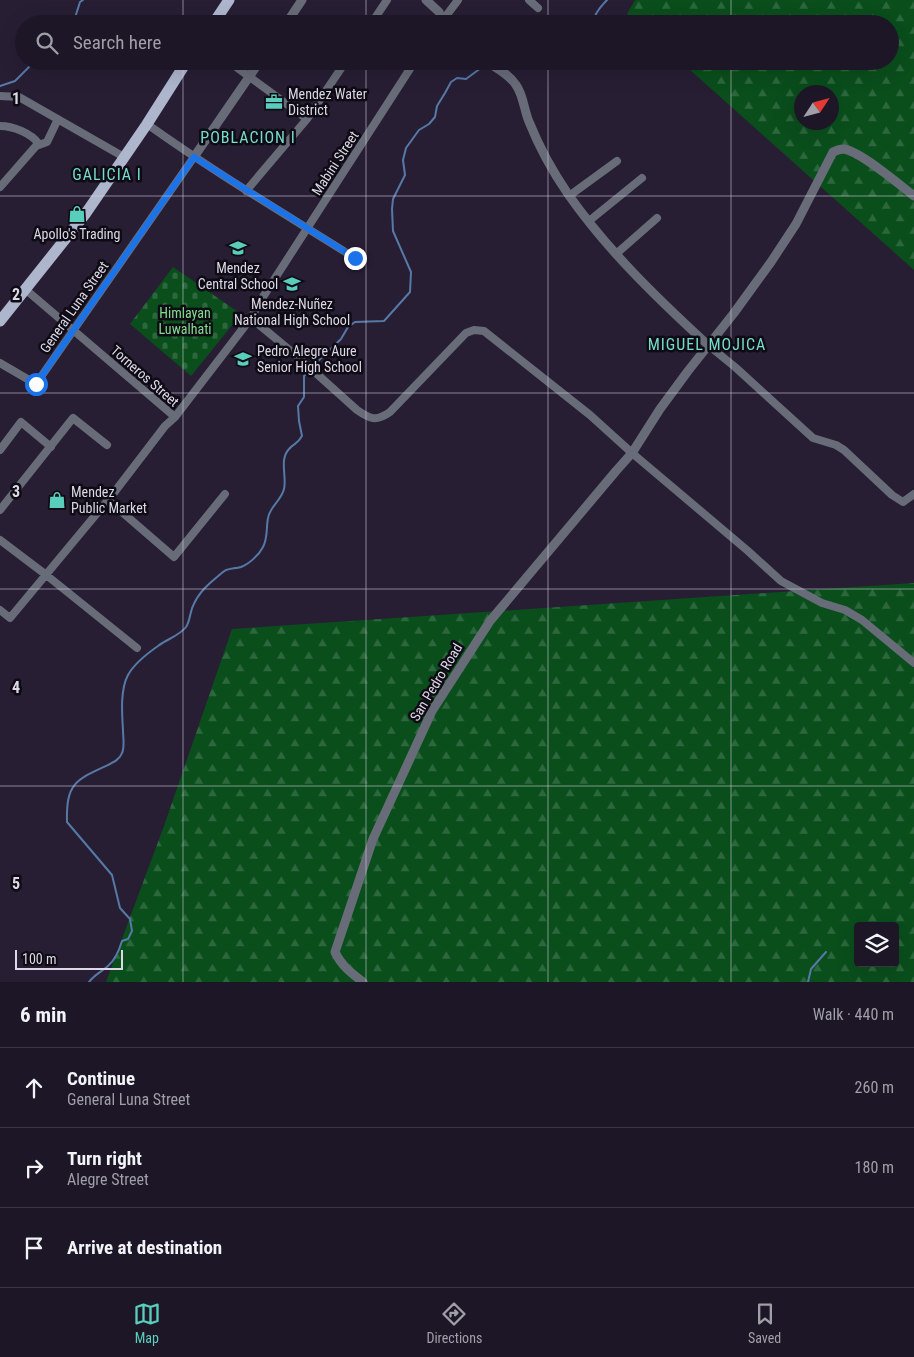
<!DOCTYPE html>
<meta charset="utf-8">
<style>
:root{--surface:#1d1627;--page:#2a2333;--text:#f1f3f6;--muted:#a09fa7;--line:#3b3544;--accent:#5acebd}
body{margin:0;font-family:"Roboto Condensed",sans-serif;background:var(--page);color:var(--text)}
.controls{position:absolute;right:15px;bottom:15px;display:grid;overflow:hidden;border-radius:5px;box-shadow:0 5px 20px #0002}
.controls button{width:45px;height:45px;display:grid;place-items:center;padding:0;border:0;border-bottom:1px solid var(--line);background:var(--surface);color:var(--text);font:25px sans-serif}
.compass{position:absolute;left:794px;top:85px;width:45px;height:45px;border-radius:50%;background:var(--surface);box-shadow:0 5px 20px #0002;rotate:54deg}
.scale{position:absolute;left:15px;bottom:12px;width:108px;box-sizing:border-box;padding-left:5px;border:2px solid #ddd8e6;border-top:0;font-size:14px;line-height:18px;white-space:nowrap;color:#ddd8e6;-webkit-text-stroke:4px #0e0b14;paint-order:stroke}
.stop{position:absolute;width:15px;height:15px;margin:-11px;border:4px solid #1a73e8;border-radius:50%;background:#fff}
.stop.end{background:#1a73e8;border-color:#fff;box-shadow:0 1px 5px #0008}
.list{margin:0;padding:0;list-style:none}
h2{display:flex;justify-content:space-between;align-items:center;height:65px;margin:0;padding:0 20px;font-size:21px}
h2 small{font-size:16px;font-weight:400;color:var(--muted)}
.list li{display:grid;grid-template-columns:32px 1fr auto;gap:15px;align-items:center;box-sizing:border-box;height:80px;padding:0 20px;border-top:1px solid var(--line)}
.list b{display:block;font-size:19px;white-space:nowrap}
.list p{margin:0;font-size:16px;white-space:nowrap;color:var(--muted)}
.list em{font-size:16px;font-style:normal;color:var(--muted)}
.icon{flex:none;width:28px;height:28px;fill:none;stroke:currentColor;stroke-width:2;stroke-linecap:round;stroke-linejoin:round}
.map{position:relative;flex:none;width:914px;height:982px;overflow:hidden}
.search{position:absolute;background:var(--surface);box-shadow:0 5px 20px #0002;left:15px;right:15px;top:15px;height:55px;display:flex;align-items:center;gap:12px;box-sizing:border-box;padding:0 18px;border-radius:28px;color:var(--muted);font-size:19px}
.sheet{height:305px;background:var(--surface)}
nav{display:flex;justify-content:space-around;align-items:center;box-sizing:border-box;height:70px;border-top:1px solid var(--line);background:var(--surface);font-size:14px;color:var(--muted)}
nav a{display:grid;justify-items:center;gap:2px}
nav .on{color:var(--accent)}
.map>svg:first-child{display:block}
.forest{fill:url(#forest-firs);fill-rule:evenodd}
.cemetery{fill:url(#cemetery-stones)}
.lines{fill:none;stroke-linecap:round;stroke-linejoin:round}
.stream{stroke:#5679a7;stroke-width:2}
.minor{stroke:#686c78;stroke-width:8}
.tertiary{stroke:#686c78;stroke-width:9}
.primary{stroke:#aeb6ce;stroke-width:11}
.route{stroke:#1a73e8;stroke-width:6}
.grid{fill:none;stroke:#ddd8e6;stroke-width:1;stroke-opacity:0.55}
.labels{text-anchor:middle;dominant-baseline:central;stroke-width:5;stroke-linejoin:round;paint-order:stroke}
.poi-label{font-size:14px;fill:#ddd8e6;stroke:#0e0b14;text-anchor:start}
.street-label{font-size:14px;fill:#ddd8e6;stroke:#0e0b14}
.park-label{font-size:14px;fill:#80dc8b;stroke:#0e0b14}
.quarter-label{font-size:16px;letter-spacing:1px;fill:#76ddcc;stroke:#0e0b14}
.grid-label{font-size:16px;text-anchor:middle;font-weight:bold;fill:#ddd8e6;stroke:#0e0b14;stroke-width:5;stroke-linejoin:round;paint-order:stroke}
</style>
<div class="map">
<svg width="914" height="982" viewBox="0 0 914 982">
<defs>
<pattern id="forest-firs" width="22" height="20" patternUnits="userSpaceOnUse" patternTransform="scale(1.25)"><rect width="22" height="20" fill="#0a4e1c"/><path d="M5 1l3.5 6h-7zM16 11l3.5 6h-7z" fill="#2d673d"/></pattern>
<pattern id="cemetery-stones" width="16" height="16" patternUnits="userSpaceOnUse" patternTransform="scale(1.25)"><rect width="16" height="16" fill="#0a4e1c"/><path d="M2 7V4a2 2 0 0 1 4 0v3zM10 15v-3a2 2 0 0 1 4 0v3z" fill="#2d673d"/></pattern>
</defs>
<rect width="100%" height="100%" fill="#271e34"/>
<path class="forest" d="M635 0H914V270L680 61H890V24H638L627 14ZM802 92H832V122H802Z
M914 583V982H106L164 826 232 629ZM858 926H895V963H858Z"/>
<path class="cemetery" d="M173 267 241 314 191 376 130 324Z"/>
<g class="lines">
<path class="stream" d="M73 24 80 2 83 0
M593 24C593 15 601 6 607 0
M497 61H507
M0 86 15 81 35 61
M313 366 341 339 348 327 355 322 384 321 410 292 411 272 393 231 392 209 393 199 405 175 403 160 406 148 419 130 429 124 435 117 437 106 445 93 451 82 457 78 466 79 485 65
M89 982C94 975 101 972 108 966 115 960 119 951 122 941L128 939 132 931 130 919 120 908 112 875 67 822C66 784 75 780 108 765 114 762 120 759 122 753 125 747 123 737 123 730 122 714 120 690 128 675 134 664 148 653 158 646 167 639 179 636 186 627 190 621 190 612 193 606 199 591 211 582 223 572 228 568 234 569 241 567 249 564 259 555 263 547 268 538 266 528 268 518 270 506 281 501 284 489 287 476 279 460 289 449 294 443 297 445 302 436L299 421 298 406 304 397V376L310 370
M808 982 811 969 826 952"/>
<path class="minor" d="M529 0 538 8
M371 24 387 0
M440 24 458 0
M228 61 307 119
M0 96 19 97 124 157
M147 124C214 172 285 214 355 258
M0 126C13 126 31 133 39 144
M0 187 36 146 47 142 58 119
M246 191 307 119 346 61
M569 196 617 161
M589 221 642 178
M616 254 657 218
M251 318 298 357 357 410C370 419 376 422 390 412L466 333 474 330 484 331 590 415 632 453 748 551 781 581 822 603 845 610 862 620 914 663
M708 345 735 367 813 438 836 445 844 450 892 495 903 502 914 494
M0 363 36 384 194 157
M175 417 251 318 261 300 415 61
M0 450 21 422 51 447
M108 500 174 557 225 494
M0 510 73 418 107 445
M0 540 45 574 137 648
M0 610 10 618 113 494 165 426 175 417 25 289"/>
<path class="tertiary" d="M426 0 439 12 444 24
M286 24 302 0
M486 61C496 68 509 74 516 85 524 96 524 112 530 124 540 149 553 172 568 194 607 250 658 299 708 345
M194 157 260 61
M363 982C351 973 341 965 335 952L373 839 432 711 490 621 616 471 632 453 660 409 688 371 734 313 771 262 796 224 833 152C837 150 840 149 844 149 861 152 899 184 914 196"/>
<path class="primary" d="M213 24 229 0
M0 321 86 213 147 124 187 61"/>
</g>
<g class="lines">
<path class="route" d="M36 384 194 157 355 258"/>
</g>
<path class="grid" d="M183 0V24M366 0V24M548 0V24M731 0V24M183 61V982M366 61V982M548 61V982M731 61V982M0 196H914M0 393H914M0 589H914M0 786H914"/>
<defs>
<g id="office-bare" transform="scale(1.35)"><path d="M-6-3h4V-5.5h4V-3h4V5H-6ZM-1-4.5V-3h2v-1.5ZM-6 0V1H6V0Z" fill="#5acebd" stroke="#0e0b14" stroke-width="2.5" paint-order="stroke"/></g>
<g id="shop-bare" transform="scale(1.35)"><path d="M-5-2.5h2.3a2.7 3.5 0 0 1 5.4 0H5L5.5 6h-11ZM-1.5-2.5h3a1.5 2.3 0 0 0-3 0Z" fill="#5acebd" stroke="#0e0b14" stroke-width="2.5" paint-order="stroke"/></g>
<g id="school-bare" transform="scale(1.35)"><path d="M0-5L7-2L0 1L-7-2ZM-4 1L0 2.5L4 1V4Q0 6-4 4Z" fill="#5acebd" stroke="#0e0b14" stroke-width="2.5" paint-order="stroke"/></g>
</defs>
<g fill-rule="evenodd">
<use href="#office-bare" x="274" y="102"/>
<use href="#shop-bare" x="77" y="214"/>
<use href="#school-bare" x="238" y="248"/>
<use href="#school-bare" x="292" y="284"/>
<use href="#school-bare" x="243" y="359"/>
<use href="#shop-bare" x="57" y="500"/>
</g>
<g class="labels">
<g class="poi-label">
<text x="288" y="94">Mendez Water<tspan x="288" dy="16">District</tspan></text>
<text x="77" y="234" text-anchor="middle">Apollo's Trading</text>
<text x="238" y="268" text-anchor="middle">Mendez<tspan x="238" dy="16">Central School</tspan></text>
<text x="292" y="304" text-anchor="middle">Mendez-Nuñez<tspan x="292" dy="16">National High School</tspan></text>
<text x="257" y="351">Pedro Alegre Aure<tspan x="257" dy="16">Senior High School</tspan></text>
<text x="71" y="492">Mendez<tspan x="71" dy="16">Public Market</tspan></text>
</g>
<g class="street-label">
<text transform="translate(335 163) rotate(-57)">Mabini Street</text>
<text transform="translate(74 307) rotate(-55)">General Luna Street</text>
<text transform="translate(145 376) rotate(41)">Torneros Street</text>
<text transform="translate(436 682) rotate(-59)">San Pedro Road</text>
</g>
<g class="park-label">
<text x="185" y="313">Himlayan<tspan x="185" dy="16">Luwalhati</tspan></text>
</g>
<g class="quarter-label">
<text x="248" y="137">POBLACION I</text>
<text x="107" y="174">GALICIA I</text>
<text x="707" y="344">MIGUEL MOJICA</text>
</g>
</g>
<g class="grid-label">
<text x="16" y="104">1</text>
<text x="16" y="300">2</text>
<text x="16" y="497">3</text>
<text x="16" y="693">4</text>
<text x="16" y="889">5</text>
</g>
</svg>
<div class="controls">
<button><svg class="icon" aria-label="layers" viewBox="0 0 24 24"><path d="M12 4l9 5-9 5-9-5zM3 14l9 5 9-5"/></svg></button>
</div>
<svg class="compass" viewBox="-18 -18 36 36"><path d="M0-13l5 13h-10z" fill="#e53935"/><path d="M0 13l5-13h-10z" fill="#a09fa7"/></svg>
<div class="scale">100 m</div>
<div class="stop" style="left:36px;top:384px"></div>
<div class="stop end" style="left:355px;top:258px"></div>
<div class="search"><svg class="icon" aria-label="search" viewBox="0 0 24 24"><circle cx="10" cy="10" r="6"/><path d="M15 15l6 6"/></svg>Search here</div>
</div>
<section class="sheet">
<h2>6 min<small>Walk · 440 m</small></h2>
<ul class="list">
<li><svg class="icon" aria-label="ahead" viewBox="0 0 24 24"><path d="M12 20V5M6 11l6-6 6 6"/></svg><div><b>Continue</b><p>General Luna Street</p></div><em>260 m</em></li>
<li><svg class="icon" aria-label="right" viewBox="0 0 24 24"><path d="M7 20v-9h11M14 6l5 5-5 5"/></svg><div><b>Turn right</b><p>Alegre Street</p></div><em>180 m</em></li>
<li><svg class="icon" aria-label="arrive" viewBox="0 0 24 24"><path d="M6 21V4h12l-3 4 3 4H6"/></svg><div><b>Arrive at destination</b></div></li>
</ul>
</section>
<nav>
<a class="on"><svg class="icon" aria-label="map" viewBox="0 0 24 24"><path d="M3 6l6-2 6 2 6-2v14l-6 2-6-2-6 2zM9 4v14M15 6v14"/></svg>Map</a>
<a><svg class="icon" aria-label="directions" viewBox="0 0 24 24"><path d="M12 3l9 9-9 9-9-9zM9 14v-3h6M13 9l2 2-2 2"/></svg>Directions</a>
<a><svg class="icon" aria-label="saved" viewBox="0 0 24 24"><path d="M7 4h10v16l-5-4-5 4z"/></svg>Saved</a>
</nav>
